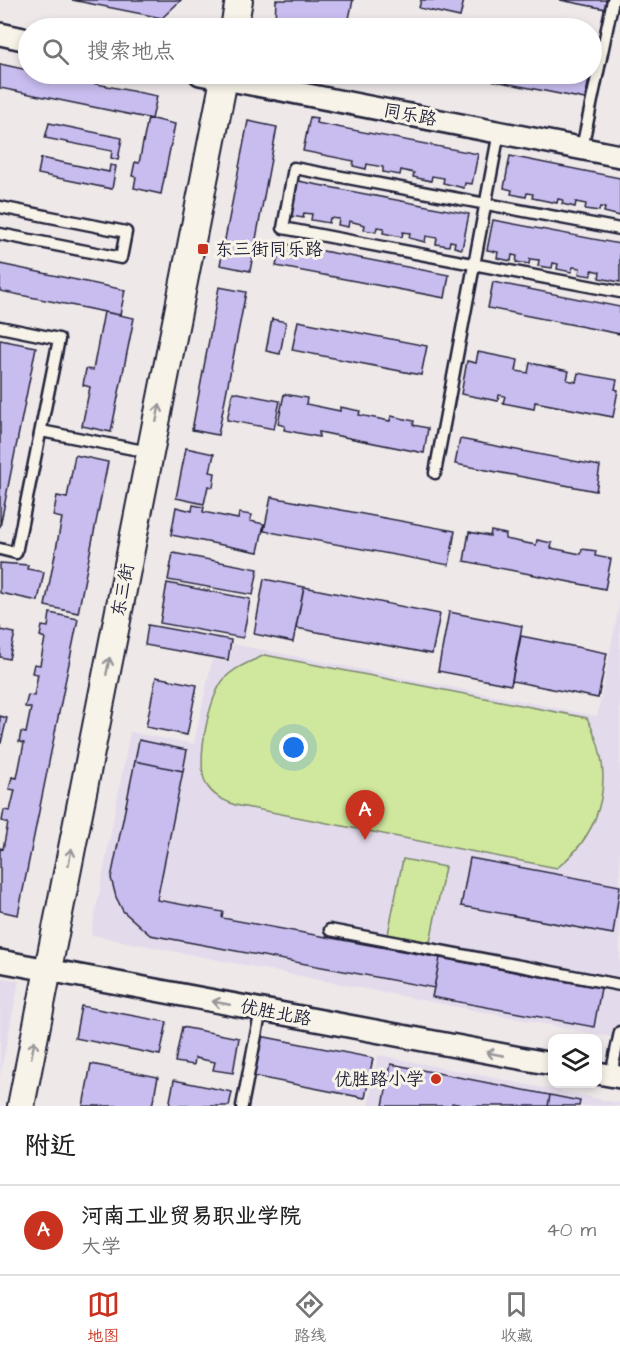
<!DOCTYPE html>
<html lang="zh">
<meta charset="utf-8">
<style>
:root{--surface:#fff;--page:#f6f6f6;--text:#222;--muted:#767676;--line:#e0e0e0;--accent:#c8321e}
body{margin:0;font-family:"Architects Daughter","LXGW WenKai TC",sans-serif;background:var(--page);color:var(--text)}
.controls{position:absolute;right:18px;bottom:18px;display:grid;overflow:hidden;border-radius:12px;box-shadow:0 3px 9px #0003}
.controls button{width:54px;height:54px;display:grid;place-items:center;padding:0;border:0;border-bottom:2px solid var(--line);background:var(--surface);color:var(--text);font:30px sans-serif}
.you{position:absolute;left:294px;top:748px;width:21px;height:21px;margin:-15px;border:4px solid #fff;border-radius:50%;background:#1a73e8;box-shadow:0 0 0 9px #1a73e833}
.badge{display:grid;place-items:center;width:39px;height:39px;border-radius:50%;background:var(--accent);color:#fff;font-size:20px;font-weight:700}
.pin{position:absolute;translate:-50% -50px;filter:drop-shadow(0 2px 3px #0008)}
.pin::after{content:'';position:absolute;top:32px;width:21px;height:18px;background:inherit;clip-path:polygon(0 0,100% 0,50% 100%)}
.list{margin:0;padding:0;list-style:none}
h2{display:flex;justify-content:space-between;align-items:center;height:78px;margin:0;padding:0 24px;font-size:26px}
h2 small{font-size:20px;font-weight:400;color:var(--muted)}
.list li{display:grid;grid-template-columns:39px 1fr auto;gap:18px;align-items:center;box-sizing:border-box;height:90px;padding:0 24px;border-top:2px solid var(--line)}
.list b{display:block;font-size:22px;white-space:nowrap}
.list p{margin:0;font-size:20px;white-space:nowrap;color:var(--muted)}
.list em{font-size:20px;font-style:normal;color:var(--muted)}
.icon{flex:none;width:33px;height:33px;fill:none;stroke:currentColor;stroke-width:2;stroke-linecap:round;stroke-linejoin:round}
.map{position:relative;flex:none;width:620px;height:1106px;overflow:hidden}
.search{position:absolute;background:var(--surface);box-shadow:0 3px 9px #0003;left:18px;right:18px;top:18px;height:66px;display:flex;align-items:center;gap:15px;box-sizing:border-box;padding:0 21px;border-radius:33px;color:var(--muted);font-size:22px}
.sheet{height:168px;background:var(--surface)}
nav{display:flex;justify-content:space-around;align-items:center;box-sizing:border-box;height:84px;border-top:2px solid var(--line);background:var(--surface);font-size:16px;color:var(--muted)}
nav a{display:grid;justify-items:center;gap:3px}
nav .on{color:var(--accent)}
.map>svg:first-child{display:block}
.built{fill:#e3dbeb}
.green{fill:#d0e89e;stroke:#79856c;stroke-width:1.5}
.building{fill:#c9bdef;stroke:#22223b;stroke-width:1.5}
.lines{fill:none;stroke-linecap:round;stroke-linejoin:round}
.service-casing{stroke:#22223b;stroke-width:15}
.minor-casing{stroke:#22223b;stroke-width:26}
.tertiary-casing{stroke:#22223b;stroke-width:30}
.service{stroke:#f7f3e8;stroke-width:10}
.minor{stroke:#f7f3e8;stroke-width:21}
.tertiary{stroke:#f7f3e8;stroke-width:26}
.oneway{stroke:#97959a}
.poi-dot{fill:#c8321e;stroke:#f7f3e8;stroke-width:2}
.labels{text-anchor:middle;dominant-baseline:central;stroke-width:6;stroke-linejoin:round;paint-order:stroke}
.street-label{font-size:18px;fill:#22223b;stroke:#f7f3e8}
.poi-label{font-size:18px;fill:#22223b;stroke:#f7f3e8;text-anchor:start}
</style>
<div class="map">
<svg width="620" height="1106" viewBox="0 0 620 1106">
<rect width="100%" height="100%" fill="#eee8e9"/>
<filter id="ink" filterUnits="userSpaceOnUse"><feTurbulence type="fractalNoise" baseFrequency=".0167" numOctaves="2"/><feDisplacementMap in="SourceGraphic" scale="12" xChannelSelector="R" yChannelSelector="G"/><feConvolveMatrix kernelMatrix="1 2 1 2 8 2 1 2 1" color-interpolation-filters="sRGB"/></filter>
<g filter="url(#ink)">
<path class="built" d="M620 601V1039L91 935 130 732 194 744 212 659 229 662 233 644 597 716Z
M0 977 19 981 0 1077Z
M378 1055 620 1103V1106H368Z"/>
<path class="green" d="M265 655 587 718C616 772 605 830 557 868L235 805C223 800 213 796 206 784 195 764 209 694 225 678 235 667 252 661 265 655Z
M403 859 445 867 430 942 388 934Z"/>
<path class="building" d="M72 0H181L162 18Z
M276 0H353L347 28H281L275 22Z
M421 0H464L460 17 419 8Z
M560 0H608L606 9Z
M0 64 28 70V74H47L157 96 152 119 0 88Z
M470 74H590L585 99 470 76Z
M310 117 317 118 316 123 478 154 472 184 465 183 464 188 443 183 444 178 432 176 431 181 413 177 414 173 401 170 400 175 383 172V167L367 164 366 169 353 166 354 161 303 151Z
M148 118 175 124 161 194 134 188 136 177 132 176 135 162 139 163Z
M248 121 277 127 250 271 220 265Z
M49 123 122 138 118 160 111 158 112 151 45 138Z
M510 156 620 178V216L604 212 605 208 600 207 599 211 585 209 586 204 576 202 575 207 562 204 563 200 558 199 557 203 532 198 533 194 527 193 526 197 511 194 512 190 504 188Z
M41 158 109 172 110 165 116 166 112 189 38 174Z
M298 181 469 214 462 249 454 247 455 242 450 241 449 246 436 244 437 238 426 236 425 242 409 238 410 233 403 232 402 237 383 233 384 228 377 227 376 232 364 230 365 225 349 221 348 227 338 225 339 219 330 218 329 223 311 220 312 214 304 213 303 218 291 216Z
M493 220 620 244V282L599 278 600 272 592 270 591 276 579 274 580 268 573 267 571 272 557 269 558 264 553 263 552 268 538 266 539 260 530 259 529 264 516 262 517 256 512 255 511 261 497 258 498 252 487 250Z
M281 243 449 275 445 298 276 266Z
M0 264 125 290 120 315 0 291Z
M493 282 620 307V334L488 308Z
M219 287 246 292 218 435 192 430Z
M104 312 134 318 111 432 82 426 90 387 83 385 86 369 93 370Z
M272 319 286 322 280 354 266 351Z
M298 321 427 346 421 375 292 350Z
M0 340 36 347 0 527Z
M478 352 518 360 516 371 528 373 530 363 569 371 567 380 576 382 578 373 617 380 615 389 618 390 613 417 535 402 534 409 503 403 505 396 499 395 498 401 461 394 467 361 476 363Z
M233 392 280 401 274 429 227 420Z
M284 394 307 398 306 404 340 411V407L360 411 359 415 390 421 391 416 414 421 413 425 428 428 424 453 319 432V437L284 430 285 426 278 424Z
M460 439 600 466 596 491 455 464Z
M186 448 214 454 210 472 215 473 213 487 208 486 204 504 176 498Z
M75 455 108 462 78 613 45 606 62 518 53 516 57 496 67 498Z
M271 497 455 531 449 565 264 531Z
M193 505 204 507 203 512 238 519 239 513 252 515 250 521 264 524 258 552 171 535 176 507 192 511Z
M491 531 506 534 505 539 536 545 537 540 552 543 551 548 581 554 582 549 596 551 595 556 611 559 605 589 464 561 469 532 490 536Z
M173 553 258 569 253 595 168 580Z
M0 563 28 565 27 569 44 572 38 601 0 593Z
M264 579 304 587 293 642 254 634Z
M167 583 250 599 243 638 160 623Z
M304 587 440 614 432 654 296 628Z
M449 612 522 626 511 685 438 671Z
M50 613 78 619 18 915 0 911V848L3 849 8 823 2 821 4 810 10 811 15 790 9 789 12 777 17 778 24 743 19 742 21 732 26 733 31 708 25 707 28 695 34 696 38 674 32 673 34 664 40 665 45 638 40 636 42 626 48 627Z
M0 625V630L15 633 9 659 0 657Z
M148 625 231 640 228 660 145 645Z
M521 636 607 653 598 698 512 681Z
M156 677 197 685 187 735 146 727Z
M0 716 7 718 1 743H0Z
M139 740 187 750 183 771 135 761Z
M135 761 183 771 157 900 223 912 222 918 440 958 434 988 150 935 123 911 116 897 111 878Z
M470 858 620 886 613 934 461 906Z
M440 958 601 988 594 1027 432 997Z
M81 1006 167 1022 160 1055 75 1038Z
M182 1027 239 1038 233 1073 213 1070 215 1062 195 1058 194 1065 175 1062Z
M260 1036 373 1058 365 1098 252 1076Z
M91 1064 158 1077 152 1106H83Z
M391 1064 550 1095 548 1106H469L452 1103 451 1106H383Z
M174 1080 232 1092 229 1106H169Z
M550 1095 580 1101 579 1106H548Z"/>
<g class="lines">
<g class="service-casing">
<path id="service" d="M582 148 613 0
M0 207 126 232 121 258 0 234
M620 229 294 168 283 228 620 292
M0 327 59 339 16 553 0 549
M41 431 149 452
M435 473 499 132
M330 930 620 985
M611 1075 620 1032
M242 1106 261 1010"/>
</g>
<g class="minor-casing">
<path id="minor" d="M0 34 28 40
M200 74 620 156
M0 961 552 1064
M598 1073 620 1077"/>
</g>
<g class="tertiary-casing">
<path id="tertiary" d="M234 28 239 0
M21 1106 225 74"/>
</g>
<use href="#service" class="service"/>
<use href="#minor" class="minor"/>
<use href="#tertiary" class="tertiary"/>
</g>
<defs><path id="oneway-shaft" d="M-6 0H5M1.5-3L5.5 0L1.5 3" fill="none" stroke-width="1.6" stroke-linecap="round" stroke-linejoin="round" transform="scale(1.5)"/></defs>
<g class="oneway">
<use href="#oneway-shaft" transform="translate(158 413) rotate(-79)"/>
<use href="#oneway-shaft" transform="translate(108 666) rotate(-79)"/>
<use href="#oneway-shaft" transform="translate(70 857) rotate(-79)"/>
<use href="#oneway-shaft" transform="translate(221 1003) rotate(-169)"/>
<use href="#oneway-shaft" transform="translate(33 1049) rotate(-79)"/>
<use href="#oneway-shaft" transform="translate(495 1054) rotate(-169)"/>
</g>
</g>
<g class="poi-dot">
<rect x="197" y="243" width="12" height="12" rx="3"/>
<circle cx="436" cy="1079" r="6"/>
</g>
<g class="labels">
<g class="street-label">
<text transform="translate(410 115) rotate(11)">同乐路</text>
<text transform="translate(123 590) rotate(-79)">东三街</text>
<text transform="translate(276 1013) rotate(11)">优胜北路</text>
</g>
<g class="poi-label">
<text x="215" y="249">东三街同乐路</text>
<text x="424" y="1079" text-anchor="end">优胜路小学</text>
</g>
</g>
</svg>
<div class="controls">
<button><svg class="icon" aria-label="layers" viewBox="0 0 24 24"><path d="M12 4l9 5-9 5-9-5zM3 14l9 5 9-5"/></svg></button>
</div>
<div class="you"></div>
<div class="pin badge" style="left:365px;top:840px">A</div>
<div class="search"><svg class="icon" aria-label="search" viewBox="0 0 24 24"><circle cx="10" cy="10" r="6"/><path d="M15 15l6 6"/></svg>搜索地点</div>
</div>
<section class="sheet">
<h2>附近<small></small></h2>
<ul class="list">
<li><span class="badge">A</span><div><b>河南工业贸易职业学院</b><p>大学</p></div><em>40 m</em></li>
</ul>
</section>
<nav>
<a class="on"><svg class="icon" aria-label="map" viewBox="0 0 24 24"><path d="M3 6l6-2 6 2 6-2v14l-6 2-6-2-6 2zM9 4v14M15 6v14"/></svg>地图</a>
<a><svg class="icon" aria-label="directions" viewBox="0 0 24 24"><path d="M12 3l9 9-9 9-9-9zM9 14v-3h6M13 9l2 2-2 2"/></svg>路线</a>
<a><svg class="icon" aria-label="saved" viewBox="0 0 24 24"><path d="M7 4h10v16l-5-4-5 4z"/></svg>收藏</a>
</nav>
